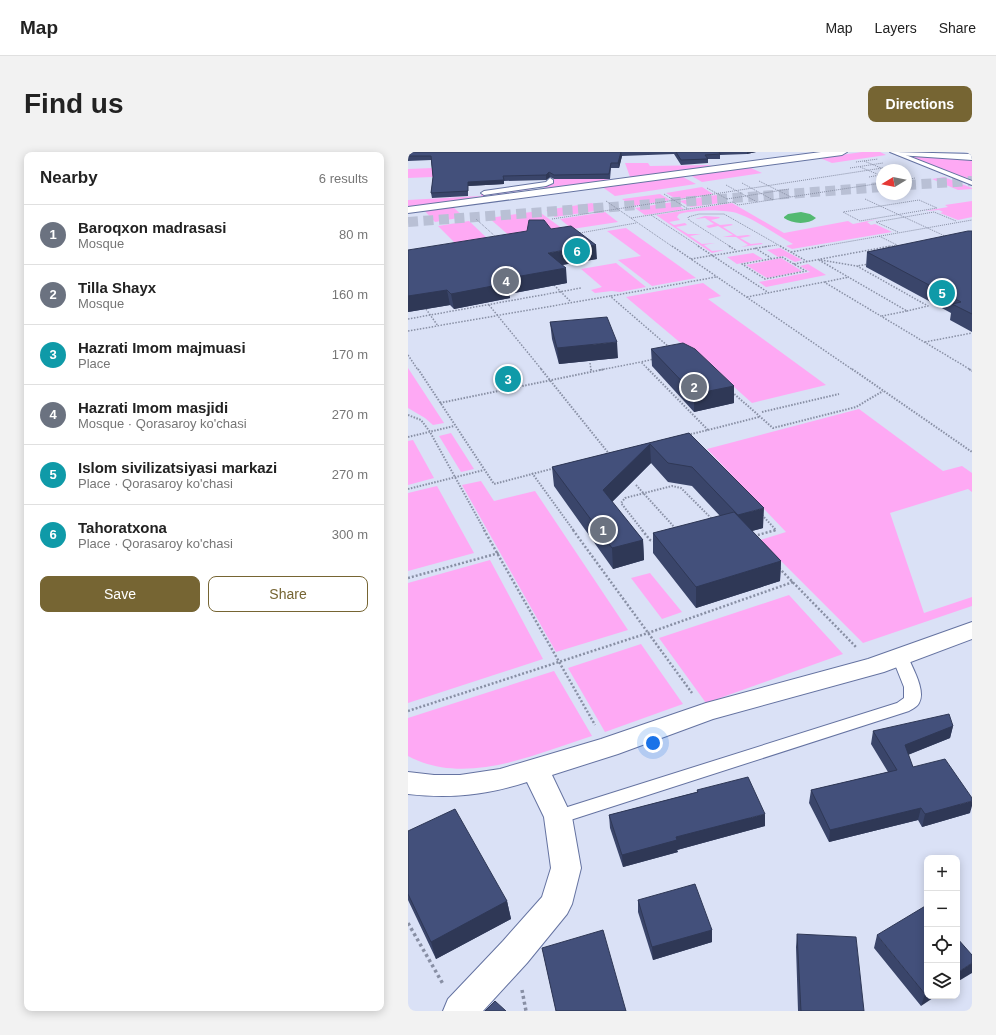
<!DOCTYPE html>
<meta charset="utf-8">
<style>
:root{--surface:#fff;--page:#f2f2f2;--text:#222;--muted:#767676;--line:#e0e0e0;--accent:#766533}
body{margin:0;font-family:Arial,sans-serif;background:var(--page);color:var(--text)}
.controls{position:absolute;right:12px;bottom:12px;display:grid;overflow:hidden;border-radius:8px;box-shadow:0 2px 10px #0003}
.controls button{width:36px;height:36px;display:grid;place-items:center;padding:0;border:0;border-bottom:1px solid var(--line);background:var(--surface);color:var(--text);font:20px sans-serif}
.compass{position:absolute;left:468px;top:12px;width:36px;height:36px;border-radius:50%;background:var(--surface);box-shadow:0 2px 10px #0003;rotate:260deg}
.you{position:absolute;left:245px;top:591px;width:14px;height:14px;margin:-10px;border:3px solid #fff;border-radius:50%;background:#1a73e8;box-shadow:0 0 0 6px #1a73e833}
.badge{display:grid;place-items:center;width:26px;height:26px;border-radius:50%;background:var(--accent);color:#fff;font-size:13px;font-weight:700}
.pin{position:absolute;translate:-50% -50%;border:2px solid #fff;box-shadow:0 1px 4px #0006}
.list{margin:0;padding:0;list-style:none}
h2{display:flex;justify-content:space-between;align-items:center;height:52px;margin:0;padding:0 16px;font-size:17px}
h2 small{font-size:13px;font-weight:400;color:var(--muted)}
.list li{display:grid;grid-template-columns:26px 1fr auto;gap:12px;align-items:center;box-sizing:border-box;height:60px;padding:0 16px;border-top:1px solid var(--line)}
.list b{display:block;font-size:15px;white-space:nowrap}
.list p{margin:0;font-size:13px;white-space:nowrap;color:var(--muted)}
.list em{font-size:13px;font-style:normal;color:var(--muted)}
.actions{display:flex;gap:8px;padding:12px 16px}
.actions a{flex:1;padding:9px 0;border:1px solid var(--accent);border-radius:8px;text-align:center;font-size:14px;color:var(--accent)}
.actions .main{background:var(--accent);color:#fff}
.icon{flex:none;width:22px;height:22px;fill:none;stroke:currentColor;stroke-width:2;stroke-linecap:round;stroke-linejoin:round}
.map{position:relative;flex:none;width:564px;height:859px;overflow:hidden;border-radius:8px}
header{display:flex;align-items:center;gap:24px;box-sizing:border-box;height:56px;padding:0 20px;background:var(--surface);border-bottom:1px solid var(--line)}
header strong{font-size:19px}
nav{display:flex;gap:22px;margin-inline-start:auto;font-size:14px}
.intro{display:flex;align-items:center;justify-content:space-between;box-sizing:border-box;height:96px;padding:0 24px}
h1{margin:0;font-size:28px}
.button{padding:10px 18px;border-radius:8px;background:var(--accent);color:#fff;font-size:14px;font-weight:700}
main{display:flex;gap:24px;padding:0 24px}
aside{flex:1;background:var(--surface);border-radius:8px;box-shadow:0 2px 10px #0003}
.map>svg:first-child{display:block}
.green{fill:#fea9f4}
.water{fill:#53b971}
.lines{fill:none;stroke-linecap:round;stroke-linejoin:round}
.secondary-tunnel{stroke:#b9c0d5;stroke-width:10;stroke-dasharray:10 5.5;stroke-linecap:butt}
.service-casing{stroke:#6573a1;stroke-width:2}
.minor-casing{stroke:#6573a1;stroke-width:2}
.path-far4{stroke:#888fa4;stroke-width:1;stroke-dasharray:1 1;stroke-linecap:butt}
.path-far3{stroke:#888fa4;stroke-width:1.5;stroke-dasharray:1.5 1.5;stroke-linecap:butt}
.path-far2{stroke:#888fa4;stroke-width:2;stroke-dasharray:1.5 1.5;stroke-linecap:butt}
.path-far1{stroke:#888fa4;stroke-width:2.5;stroke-dasharray:2 2;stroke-linecap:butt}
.path{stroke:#888fa4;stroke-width:3.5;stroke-dasharray:3 3;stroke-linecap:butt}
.service{fill:#fff;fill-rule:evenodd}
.minor{fill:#fff;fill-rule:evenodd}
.wall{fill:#3a456a}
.shaded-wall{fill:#2f3856}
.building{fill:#43507b;stroke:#2f3856}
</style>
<header>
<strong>Map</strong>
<nav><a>Map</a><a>Layers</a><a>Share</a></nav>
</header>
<div class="intro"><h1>Find us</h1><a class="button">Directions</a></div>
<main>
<aside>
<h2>Nearby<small>6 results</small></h2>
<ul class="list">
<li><span class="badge" style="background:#6b7280">1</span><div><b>Baroqxon madrasasi</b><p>Mosque</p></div><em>80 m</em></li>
<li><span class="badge" style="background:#6b7280">2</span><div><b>Tilla Shayx</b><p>Mosque</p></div><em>160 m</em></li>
<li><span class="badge" style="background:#0f9aa8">3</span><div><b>Hazrati Imom majmuasi</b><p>Place</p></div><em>170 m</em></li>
<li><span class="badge" style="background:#6b7280">4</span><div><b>Hazrati Imom masjidi</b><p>Mosque · Qorasaroy ko'chasi</p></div><em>270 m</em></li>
<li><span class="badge" style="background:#0f9aa8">5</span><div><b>Islom sivilizatsiyasi markazi</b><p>Place · Qorasaroy ko'chasi</p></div><em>270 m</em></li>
<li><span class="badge" style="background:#0f9aa8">6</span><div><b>Tahoratxona</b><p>Place · Qorasaroy ko'chasi</p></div><em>300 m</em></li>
</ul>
<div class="actions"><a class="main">Save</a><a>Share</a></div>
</aside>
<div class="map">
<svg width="564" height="859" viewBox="0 0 564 859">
<rect width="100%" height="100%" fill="#dae1f6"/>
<path class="green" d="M454 0H472L478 3 424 11 412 6Z
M508 3 564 7V28L504 6Z
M217 11H240L242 14 304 13 286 17 222 25Z
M49 15 48 24 0 26V17Z
M343 16 354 21 294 30 282 23Z
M273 24 288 32 207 44 193 34Z
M536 25 564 36V37L550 38 524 27Z
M146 27H209L137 36 134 34 146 32Z
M294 35 305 42 268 47 258 41Z
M123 36 124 37 0 55V48L73 44V42Z
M252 42 262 48 224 54 214 47Z
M308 43 320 50 283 55 271 49Z
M564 49V65L550 68 532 61 535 60 531 58 517 59 540 55 537 53Z
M265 50 276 57 237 63 227 56Z
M184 51 194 58 147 65 138 58Z
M324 51 376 81 440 69 445 72 470 67 459 70 463 73 467 72 484 80 384 97 378 94 385 92C367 82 350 69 331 62 319 57 284 58 271 62L269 65 272 68 261 70 266 73 277 71 279 73 268 75 280 82H293L282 84 294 92 307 91 296 93 304 99 316 98 304 101 248 63Z
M44 54 56 65 27 70 16 58Z
M130 59 155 77 104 86 81 66Z
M197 60 210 70 164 77 152 67Z
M297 64 311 65 312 66 303 68 312 73 323 72 325 73 315 75 329 84 340 83 343 84 332 86 343 92 353 91 355 92 333 95 340 93 328 85H315L325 83 310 74 301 76 298 74 306 72 297 66 287 67Z
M61 69 81 88 49 93 30 74Z
M218 76 288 126 244 134 210 108 233 104 199 79Z
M372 96 394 108 387 110 376 104 370 105 359 98Z
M345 101 355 107 329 112 319 105Z
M373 106 394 119 359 126 338 113Z
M208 111 238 135 212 140 204 139 187 141 183 138 194 135 173 117Z
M400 112 418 123 358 135 351 130 402 120 392 114Z
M295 131 313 144 300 147 418 233 344 251 286 199 281 198 218 145Z
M0 216 36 271 25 273 17 266 0 256Z
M451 257 535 319 554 314 564 321V340L560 337 482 361 516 461 564 445V454L455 491 352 388 378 380 299 297Z
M43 281 66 317 53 320 31 284Z
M5 288 26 326 0 333V289Z
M73 329 86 349 127 339 220 478 148 500 54 333Z
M29 334 66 401 0 419V341Z
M82 408 135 507 0 551V431Z
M242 421 274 460 254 467 223 426Z
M381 443 435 502 298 551 251 486Z
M233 492 275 552 197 580 160 516Z
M146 519 184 584C127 602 58 635 0 604V566Z"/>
<path class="water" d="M393 60 402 62 408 66C400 73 384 72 376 66V65L380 62Z"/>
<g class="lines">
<path class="secondary-tunnel" d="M498 33 564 29
M0 70 474 35"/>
<g class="service-casing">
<path id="service" d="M482 0H490L564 29V33Z
M142 26 145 28V31L138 34 76 43 73 41 76 39 138 30Z
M492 500 497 501 500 505C505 517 518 539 511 551 509 555 504 557 501 559L150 672 143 670 141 665 143 660 150 658 489 551 496 546V535L484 505 487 501Z"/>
</g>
<g class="minor-casing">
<path id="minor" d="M413 0H439L434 3 0 61V55Z
M485 0 564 2V8L490 3Z
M564 470V487L476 520 305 567 210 602 144 623 164 665 173 716 164 752 159 762 119 811 75 859H35L40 847 95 789 134 745 143 716 136 665 119 630C78 643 43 647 0 642V620L26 623H52L92 617 193 587 298 551 460 507Z"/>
</g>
<path class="path-far4" d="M456 9 478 18
M448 10 470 7
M452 15 474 24
M442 16 475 11
M461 25 472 23
M498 28 507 26
M351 29 383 45
M334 31 365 48
M318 33 349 50
M299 36 319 47
M256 42 280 57
M319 47 381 37
M457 47 539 85
M511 48 529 56 452 69 435 60Z
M198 49 265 95
M243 63 292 95
M223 66 325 50 330 53 474 31
M68 67 89 86
M144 67 481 15
M490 80 468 70 526 60 548 69
M172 81 228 71
M471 84 489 93 477 95
M323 95 281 68 280 65 291 62H316L374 95
M356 95 369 93
M410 95 564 68"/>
<path class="path-far3" d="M264 94 445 218
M290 94 361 141
M321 94 329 99
M372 94 400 110
M347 96 363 106
M383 100 416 94
M374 105 398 119 357 127 334 112Z
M283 107 362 94
M411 108 499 159 474 164
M413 108 449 114
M386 112 483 94
M461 112 449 114 520 154 499 159
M417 130 441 125
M146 133 163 150
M203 144 308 125
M339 145 416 130 563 218
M81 153 134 218
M18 157 30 174
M0 167 173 136
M0 179 202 144 261 195
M517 190 564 181
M0 203 10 218
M182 211 183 218
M192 218 233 210
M241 218 233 210 246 207"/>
<path class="path-far2" d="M10 217 86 332 147 316
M133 217 202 303
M183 217V220
M240 217 300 278 279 283
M444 217 564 300
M561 217 564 219
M324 240 365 276 448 255 475 239
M32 251 197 217
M354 260 431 242
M0 263 13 268 22 280 77 379
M300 278 351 265
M0 285 46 274
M124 321 166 379
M228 333 268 377
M0 337 76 318
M354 363 368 378 365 379
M235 379 213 351 217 346 264 334 273 336 308 371 299 379"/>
<path class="path-far1" d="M76 378 187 573
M165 378 284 541
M234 378 242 388 253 391 302 378
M346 384 368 378
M371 416 448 495
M0 426 91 401
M0 559 240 481 385 430"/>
<path class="path" d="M0 771 35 832
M114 838 118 859"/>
<use href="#service" class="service"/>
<use href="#minor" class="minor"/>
</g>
<path class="wall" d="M0 0H348L339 2 312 3V7H300V11L273 13 266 2 214 4 211 16H203L202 27H146L142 25 138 28 96 29V32L60 34V44L24 46 23 41 25 25 23 8 0 9Z
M564 79V180L542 168 543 161 458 115 459 100Z
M0 98 189 107 154 113 159 131 101 142 102 146 46 157 42 153 0 160Z
M142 170 210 206 151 212 144 187Z
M243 197 326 234V251L286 260 244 214Z
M281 281 355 376 344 379 373 409 372 429 288 456 245 401V381L312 364 284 334 260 330 243 311 204 350 235 388 236 408 205 417 146 334 144 315Z
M545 574 542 586 500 603 505 615 562 661 514 675 510 668 421 690 401 651 403 638 480 620 463 592 465 579Z
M289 638 357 674 269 698 270 700 215 715 202 676 201 663 289 640Z
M0 679 99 749 103 767 28 807 0 748Z
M230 748 304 778V790L245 808 230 760Z
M389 782 456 859H390L388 795Z
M469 783 519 844 513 854 466 796Z
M134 796 218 859H148Z"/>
<path class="shaded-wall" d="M213 0 214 4 211 16 210 11Z
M339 0H348L339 2Z
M141 20 142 25 138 28V23Z
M96 28V32L60 34V44V30Z
M188 93 189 107 142 115 140 101Z
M158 116 159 131 101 142 102 146 46 157 43 142 96 127Z
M39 138 42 153 0 160V144Z
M209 190 210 206 151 212 149 196Z
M326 234V251L286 260V242Z
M242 292 243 311 196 358 195 338Z
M356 356 355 376 329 383 330 363Z
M235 388 236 408 205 417 204 396Z
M373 409 372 429 288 456V435Z
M545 574 542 586 494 605 497 593Z
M564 649V654L562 661 514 675 517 662Z
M513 656 510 668 421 690 422 678Z
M357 662V674L269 698 270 700 215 715 214 703 268 685Z
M99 749 103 767 28 807 23 790Z
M304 778V790L245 808 244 795Z
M564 811V821L549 830V821Z
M519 840V844H528L513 854 517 842Z"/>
<path class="building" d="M0 0H213L210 11H203L201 22 146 23 141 20 138 23 95 24 96 28 60 30V39L23 41 25 25 23 4H0Z
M268 0H311L312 2 297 3 300 7 273 8Z
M121 68H136L143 77 163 74 188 93 140 101 158 116 96 127 100 131 43 142 39 138 0 144V98L119 79Z
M560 79H564V162L544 152 553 150 459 100Z
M199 165 209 190 149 196 142 170Z
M275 191 287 197 326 234 286 242 243 197Z
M281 281 356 356 330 363 284 315 260 311 242 292 195 338 235 388 204 396 144 315Z
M326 360 373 409 288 435 245 381Z
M541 562 545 574 497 593 505 615 537 607 564 646V649L517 662 513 656 422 678 403 638 489 618 465 579Z
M340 625 357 662 268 685 269 688 214 703 201 663 290 640 289 638Z
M47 657 99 749 23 790 0 742V679Z
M287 732 304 778 244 795 230 748Z
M519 753V840L517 842 469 783Z
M195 778 218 859H148L134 796Z
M389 782 448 785 456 859H393Z
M549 786 564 803V811L549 821Z
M87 849 98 859H77Z"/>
</svg>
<div class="controls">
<button>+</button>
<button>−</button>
<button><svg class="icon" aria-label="locate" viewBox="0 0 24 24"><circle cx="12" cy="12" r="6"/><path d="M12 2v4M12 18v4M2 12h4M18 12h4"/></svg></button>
<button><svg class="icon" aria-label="layers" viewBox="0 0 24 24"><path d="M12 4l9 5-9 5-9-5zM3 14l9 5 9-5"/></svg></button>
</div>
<svg class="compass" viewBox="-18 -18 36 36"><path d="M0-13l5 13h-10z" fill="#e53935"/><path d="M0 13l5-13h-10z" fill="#767676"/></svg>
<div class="you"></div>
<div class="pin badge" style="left:195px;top:378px;background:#6b7280">1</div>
<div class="pin badge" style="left:286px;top:235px;background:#6b7280">2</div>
<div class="pin badge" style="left:100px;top:227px;background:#0f9aa8">3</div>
<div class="pin badge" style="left:98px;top:129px;background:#6b7280">4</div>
<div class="pin badge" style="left:534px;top:141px;background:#0f9aa8">5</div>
<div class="pin badge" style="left:169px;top:99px;background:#0f9aa8">6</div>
</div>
</main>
